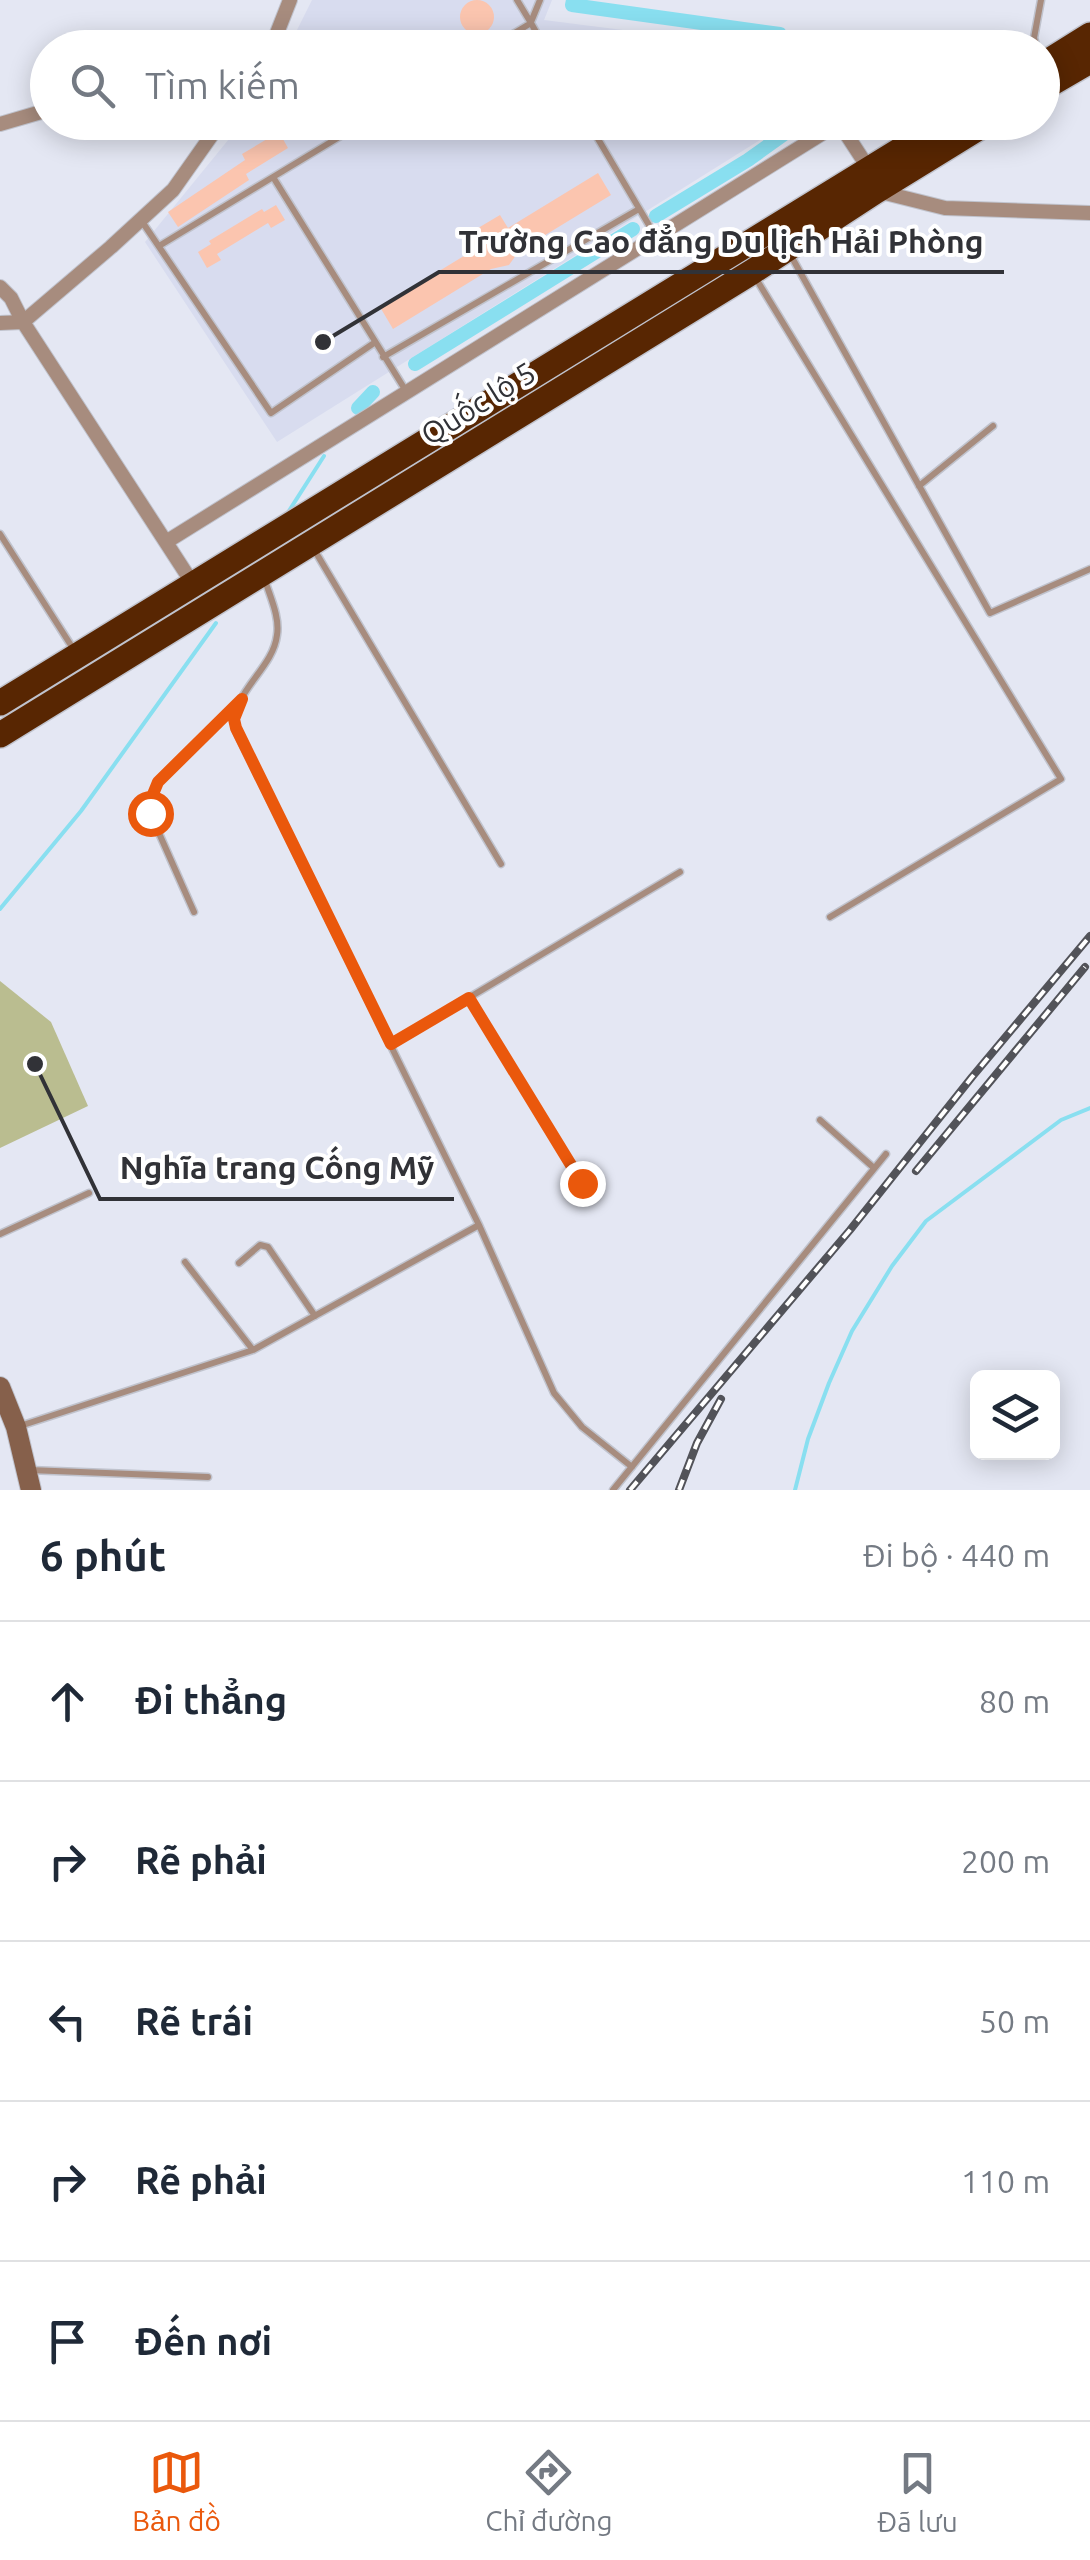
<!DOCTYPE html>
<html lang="vi">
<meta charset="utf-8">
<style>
:root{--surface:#fff;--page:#f6f6f7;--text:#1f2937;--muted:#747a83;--line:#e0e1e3;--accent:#ea580c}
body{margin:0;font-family:Ubuntu,sans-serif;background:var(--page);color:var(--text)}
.controls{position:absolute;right:30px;bottom:30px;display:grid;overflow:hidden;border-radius:15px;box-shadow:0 5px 25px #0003}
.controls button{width:90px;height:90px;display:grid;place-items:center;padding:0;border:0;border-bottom:2px solid var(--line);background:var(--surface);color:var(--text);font:50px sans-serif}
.stop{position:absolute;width:30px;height:30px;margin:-22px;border:8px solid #ea580c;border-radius:50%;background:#fff}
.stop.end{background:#ea580c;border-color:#fff;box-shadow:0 2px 10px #0008}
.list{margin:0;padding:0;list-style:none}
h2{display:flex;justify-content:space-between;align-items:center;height:130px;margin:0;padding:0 40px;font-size:42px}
h2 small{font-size:32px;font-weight:400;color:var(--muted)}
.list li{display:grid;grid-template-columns:65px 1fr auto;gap:30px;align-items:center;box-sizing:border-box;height:160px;padding:0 40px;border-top:2px solid var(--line)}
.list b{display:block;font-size:38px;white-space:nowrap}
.list em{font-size:32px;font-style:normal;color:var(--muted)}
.icon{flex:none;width:55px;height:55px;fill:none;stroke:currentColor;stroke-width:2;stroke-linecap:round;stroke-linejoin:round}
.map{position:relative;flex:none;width:1090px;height:1490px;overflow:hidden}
.search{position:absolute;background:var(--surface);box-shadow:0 5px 25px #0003;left:30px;right:30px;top:30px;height:110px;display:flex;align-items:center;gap:25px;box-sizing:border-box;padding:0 35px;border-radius:55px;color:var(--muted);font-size:38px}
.sheet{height:930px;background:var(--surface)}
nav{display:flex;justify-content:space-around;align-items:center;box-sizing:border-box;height:140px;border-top:2px solid var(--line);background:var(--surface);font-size:28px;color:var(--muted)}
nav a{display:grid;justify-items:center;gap:5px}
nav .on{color:var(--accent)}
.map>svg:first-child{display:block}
.built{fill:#d8dcef}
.green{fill:#babd90}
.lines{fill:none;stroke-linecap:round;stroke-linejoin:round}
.stream{stroke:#89dff0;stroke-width:4}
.canal{stroke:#89dff0;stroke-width:14}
.building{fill:#fbc5af}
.lane-casing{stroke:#c0c3cd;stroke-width:9}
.street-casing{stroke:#c0c3cd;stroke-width:16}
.secondary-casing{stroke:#c0c3cd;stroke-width:22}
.highway-casing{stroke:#c0c3cd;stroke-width:28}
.lane{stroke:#a78c7e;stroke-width:6}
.street{stroke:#a78c7e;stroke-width:14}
.secondary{stroke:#86604b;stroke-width:20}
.highway{stroke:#582602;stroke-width:25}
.rail-casing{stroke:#525359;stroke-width:8}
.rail{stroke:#fff;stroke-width:4;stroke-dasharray:11;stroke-linecap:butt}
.route{stroke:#ea580c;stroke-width:12}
.labels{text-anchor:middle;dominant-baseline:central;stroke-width:8;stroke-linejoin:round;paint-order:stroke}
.street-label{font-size:30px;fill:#313237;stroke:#fff}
.leader{fill:none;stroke:#313237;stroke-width:4}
.callout-dot{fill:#313237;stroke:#fff;stroke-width:4}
.callout-label{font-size:32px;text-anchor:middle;font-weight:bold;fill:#313237;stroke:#fff;stroke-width:8;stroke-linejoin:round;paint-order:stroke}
</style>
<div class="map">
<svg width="1090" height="1490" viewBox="0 0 1090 1490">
<rect width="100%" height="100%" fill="#e4e7f3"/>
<path class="built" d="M312 0H552L544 20 757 47 288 48Z
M242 123H787L277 442 145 242Z"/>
<path class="green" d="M0 981 51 1022 88 1106 0 1148Z"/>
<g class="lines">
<path class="stream" d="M287 514 324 456
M0 909 81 811 216 623
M795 1490 808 1439 829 1383 852 1331 892 1266 926 1221 1061 1120 1090 1108"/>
<path class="canal" d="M573 0 572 5 780 34 788 48
M656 216 748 160 801 122
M415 364 633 229
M358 408 373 392"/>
</g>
<path class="building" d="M460 17a17 17 0 1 1 34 0a17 17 0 1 1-34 0Z
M279 132 288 148 246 174 249 180 178 227 168 212 245 160 242 154Z
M598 173 611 195 519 251 509 265 491 269 393 329 380 307 477 248 468 234 500 215 508 228Z
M276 205 285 220 271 228 268 223 217 254 221 260 207 268 198 252 211 244 209 241 262 209 264 212Z"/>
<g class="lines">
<g class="lane-casing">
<path id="lane" d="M517 0 531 23
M531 22 540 0
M490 48 531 23 545 48
M1037 48 1034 38 1041 0
M364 122 273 177 406 391
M588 122 656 237
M141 220 271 413 374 343
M159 246 273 177
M790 254 990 613 1090 569
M755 277 1061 779 830 917
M383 357 639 209
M919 486 993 426
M0 534 74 650
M315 551 501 864
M265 580C270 597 280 617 277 635 273 670 230 692 235 729L479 1225 554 1393 582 1427 632 1467
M194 912 150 813 149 804 158 782 237 703
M469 998 582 1183
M391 1044 680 872
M820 1120 874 1168
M0 1234 89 1193
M185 1262 253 1350
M239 1263 260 1245 268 1247 315 1316
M20 1426 253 1350 479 1225
M29 1470 208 1477
M613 1490 886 1154"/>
</g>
<g class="street-casing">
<path id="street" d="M268 48 277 33 290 0
M0 124 48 110
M877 191 945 208 1090 213
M0 287 11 298 23 322 0 323
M166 542 839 123 869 169
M193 584 23 322 111 247 173 190 221 122"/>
</g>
<g class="secondary-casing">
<path id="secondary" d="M0 1387 16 1427 31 1490"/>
</g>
<g class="highway-casing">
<path id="highway" d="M1042 65 1090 35
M1042 89 1090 61
M0 703 946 122
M0 735 752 272 876 191 988 122"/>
</g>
<use href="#lane" class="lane"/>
<use href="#street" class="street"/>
<use href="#secondary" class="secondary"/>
<use href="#highway" class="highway"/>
<g class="rail-casing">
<path id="rail" d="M916 1171 1085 967
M630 1490 850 1230 972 1077 1090 936
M679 1490 697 1443 721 1399"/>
</g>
<use href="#rail" class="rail"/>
</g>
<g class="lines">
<path class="route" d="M150 813 149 804 158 782 242 699 234 719 236 728 391 1044 469 998 582 1183"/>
</g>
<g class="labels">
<g class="street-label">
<text transform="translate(478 403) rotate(-32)">Quốc lộ 5</text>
</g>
</g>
<path class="leader" d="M323 342L439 272H1004M35 1064L100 1199H454"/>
<g class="callout-dot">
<circle cx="323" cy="342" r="10"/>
<circle cx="35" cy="1064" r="10"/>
</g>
<g class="callout-label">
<text x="721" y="253">Trường Cao đẳng Du lịch Hải Phòng</text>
<text x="277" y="1179">Nghĩa trang Cống Mỹ</text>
</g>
</svg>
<div class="controls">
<button><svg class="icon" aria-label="layers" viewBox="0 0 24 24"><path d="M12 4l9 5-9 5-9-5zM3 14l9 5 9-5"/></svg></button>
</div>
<div class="stop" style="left:150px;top:813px"></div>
<div class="stop end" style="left:582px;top:1183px"></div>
<div class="search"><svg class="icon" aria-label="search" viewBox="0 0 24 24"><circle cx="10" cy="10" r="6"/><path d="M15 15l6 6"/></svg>Tìm kiếm</div>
</div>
<section class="sheet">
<h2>6 phút<small>Đi bộ · 440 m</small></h2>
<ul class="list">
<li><svg class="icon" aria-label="ahead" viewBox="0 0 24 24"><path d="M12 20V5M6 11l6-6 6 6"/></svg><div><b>Đi thẳng</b></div><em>80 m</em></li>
<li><svg class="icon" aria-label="right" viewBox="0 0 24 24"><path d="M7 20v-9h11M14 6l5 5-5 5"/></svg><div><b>Rẽ phải</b></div><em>200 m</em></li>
<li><svg class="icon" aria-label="left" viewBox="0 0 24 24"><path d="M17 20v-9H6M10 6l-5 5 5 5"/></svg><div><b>Rẽ trái</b></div><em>50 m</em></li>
<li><svg class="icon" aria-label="right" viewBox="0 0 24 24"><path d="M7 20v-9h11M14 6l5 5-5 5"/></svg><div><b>Rẽ phải</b></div><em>110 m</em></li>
<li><svg class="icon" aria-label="arrive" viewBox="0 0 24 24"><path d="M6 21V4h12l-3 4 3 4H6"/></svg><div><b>Đến nơi</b></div></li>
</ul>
</section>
<nav>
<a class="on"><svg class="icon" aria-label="map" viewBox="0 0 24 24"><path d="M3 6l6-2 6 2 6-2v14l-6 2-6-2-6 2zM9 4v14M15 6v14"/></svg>Bản đồ</a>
<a><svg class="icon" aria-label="directions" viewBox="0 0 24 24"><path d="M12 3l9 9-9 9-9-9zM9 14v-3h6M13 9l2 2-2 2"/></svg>Chỉ đường</a>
<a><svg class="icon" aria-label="saved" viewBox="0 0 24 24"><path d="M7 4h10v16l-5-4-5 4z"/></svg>Đã lưu</a>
</nav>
